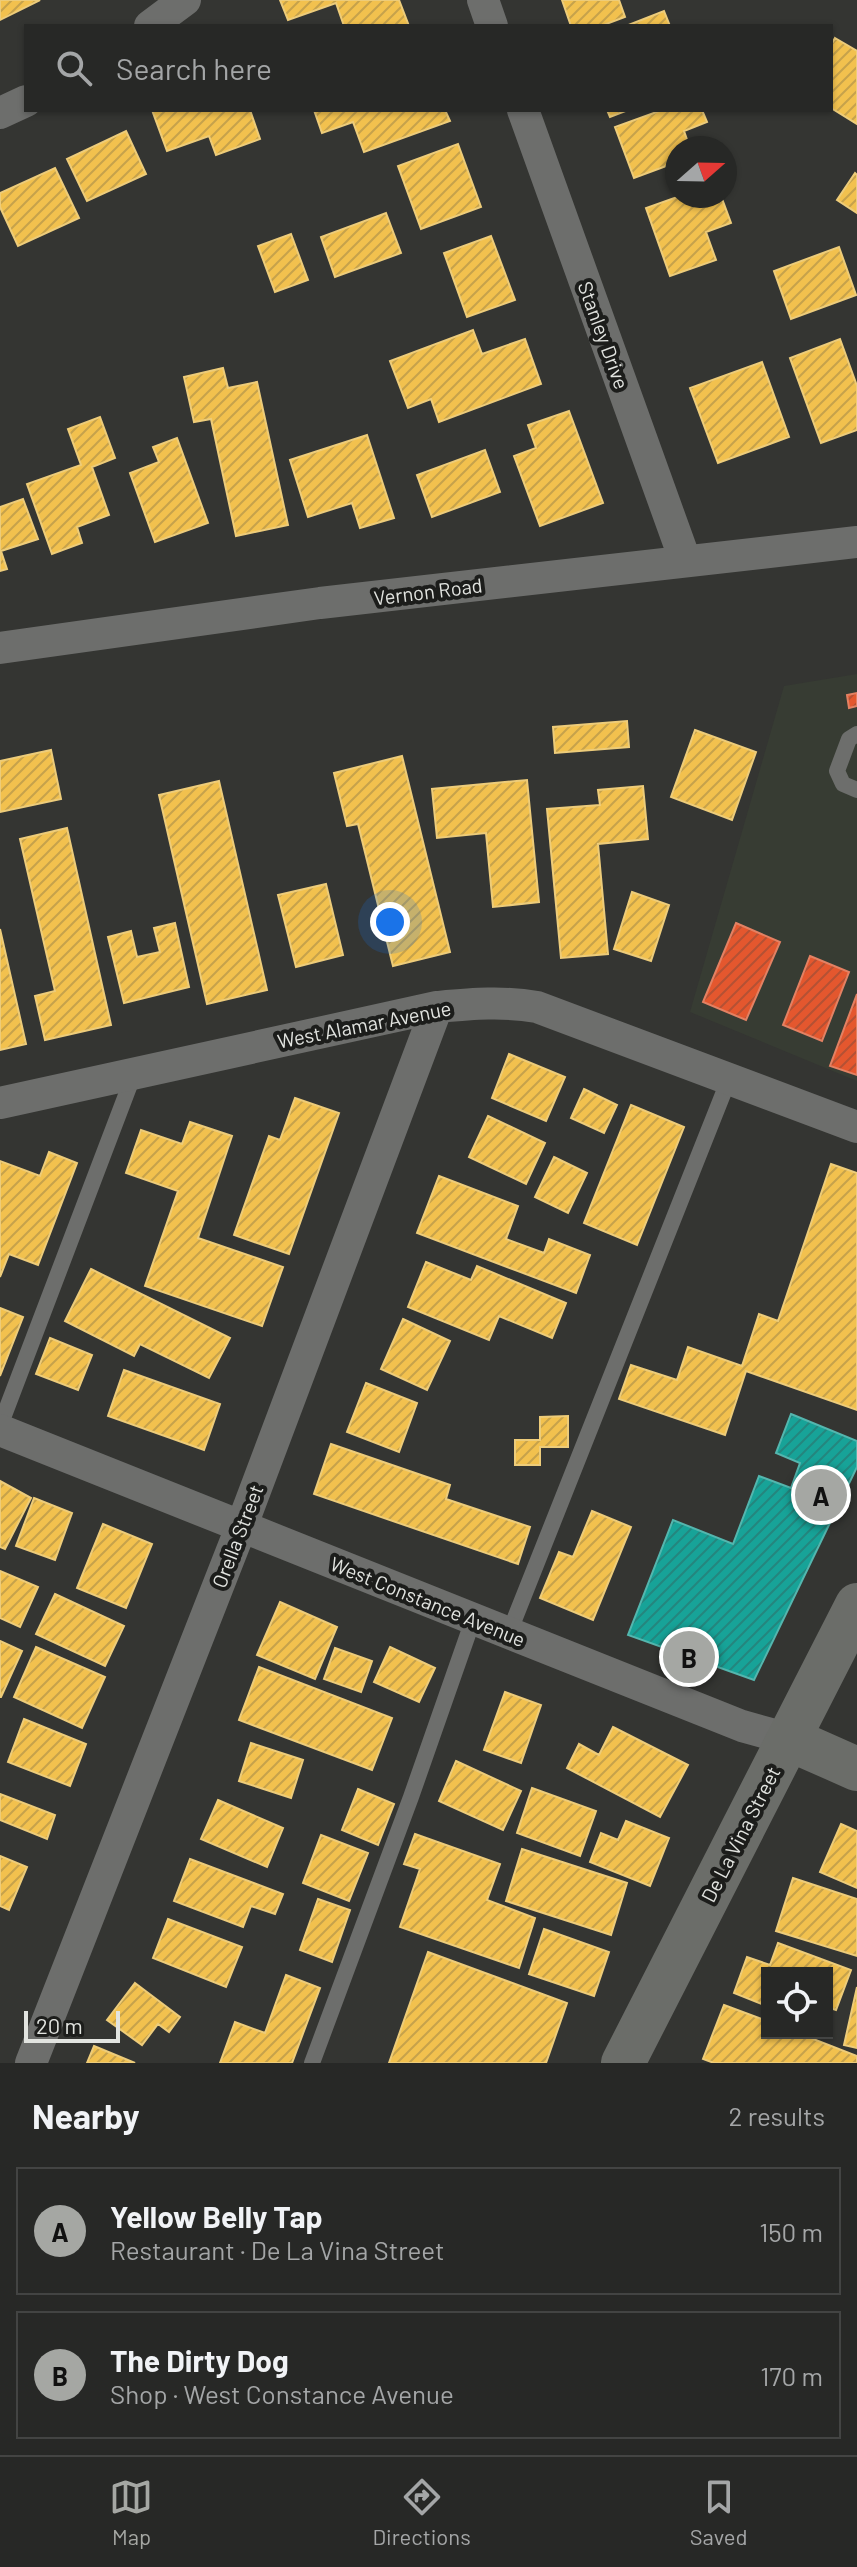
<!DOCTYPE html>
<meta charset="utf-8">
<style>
:root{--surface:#272826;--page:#333432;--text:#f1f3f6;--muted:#a4a6a7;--line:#434443;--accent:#a5a7a3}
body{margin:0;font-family:Barlow,sans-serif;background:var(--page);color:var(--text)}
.controls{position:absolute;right:24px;bottom:24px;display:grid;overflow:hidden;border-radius:0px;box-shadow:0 2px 6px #0004}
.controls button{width:72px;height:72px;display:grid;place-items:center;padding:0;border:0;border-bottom:2px solid var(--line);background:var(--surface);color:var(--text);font:40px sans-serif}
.compass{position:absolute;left:665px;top:136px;width:72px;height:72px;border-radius:50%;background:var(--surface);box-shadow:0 2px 6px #0004;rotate:70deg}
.scale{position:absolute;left:24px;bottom:20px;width:96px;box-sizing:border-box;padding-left:8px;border:4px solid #e2e4e0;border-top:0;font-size:22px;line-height:28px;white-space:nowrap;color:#e2e4e0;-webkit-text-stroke:6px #1c1d1b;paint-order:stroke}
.you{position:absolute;left:390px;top:922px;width:28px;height:28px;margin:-20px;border:6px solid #fff;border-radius:50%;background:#1a73e8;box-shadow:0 0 0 12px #1a73e833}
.badge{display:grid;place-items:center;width:52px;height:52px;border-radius:50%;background:var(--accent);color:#111;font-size:26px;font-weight:700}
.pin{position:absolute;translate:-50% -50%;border:4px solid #fff;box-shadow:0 2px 8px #0006}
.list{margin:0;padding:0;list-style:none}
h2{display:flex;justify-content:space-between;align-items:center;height:104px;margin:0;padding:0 32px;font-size:34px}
h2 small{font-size:26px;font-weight:400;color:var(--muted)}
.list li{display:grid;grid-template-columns:52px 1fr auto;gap:24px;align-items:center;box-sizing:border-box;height:128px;margin:0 16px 16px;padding:0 16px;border:2px solid var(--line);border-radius:0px}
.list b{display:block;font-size:30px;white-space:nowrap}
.list p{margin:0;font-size:26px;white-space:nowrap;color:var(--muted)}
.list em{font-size:26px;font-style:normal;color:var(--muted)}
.icon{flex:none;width:44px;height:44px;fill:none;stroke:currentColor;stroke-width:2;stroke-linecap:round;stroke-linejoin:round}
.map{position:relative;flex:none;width:857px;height:2063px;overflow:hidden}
.search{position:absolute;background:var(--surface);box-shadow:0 2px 6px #0004;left:24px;right:24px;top:24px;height:88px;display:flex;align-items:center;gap:20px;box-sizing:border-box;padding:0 28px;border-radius:0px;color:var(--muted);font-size:30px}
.sheet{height:392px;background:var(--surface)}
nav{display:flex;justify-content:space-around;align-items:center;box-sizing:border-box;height:112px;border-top:2px solid var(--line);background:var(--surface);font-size:22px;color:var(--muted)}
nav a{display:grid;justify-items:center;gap:4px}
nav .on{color:var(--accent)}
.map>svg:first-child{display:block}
.built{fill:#373c33}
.homes{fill:url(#homes-hatch);stroke:#edcc7a;stroke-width:2}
.shops{fill:url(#shops-hatch);stroke:#e38163;stroke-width:2}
.public{fill:url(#public-hatch);stroke:#54b6ae;stroke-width:2}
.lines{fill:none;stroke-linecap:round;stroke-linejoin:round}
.lane{stroke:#6d6e6c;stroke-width:16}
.street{stroke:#6d6e6c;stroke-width:32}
.secondary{stroke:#6b6d69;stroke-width:44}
.labels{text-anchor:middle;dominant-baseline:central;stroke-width:8;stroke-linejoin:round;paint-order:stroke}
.street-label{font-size:20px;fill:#e2e4e0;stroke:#1c1d1b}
</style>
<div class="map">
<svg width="857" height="2063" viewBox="0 0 857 2063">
<defs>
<pattern id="homes-hatch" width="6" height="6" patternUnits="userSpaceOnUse" patternTransform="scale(2)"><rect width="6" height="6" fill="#f2c14e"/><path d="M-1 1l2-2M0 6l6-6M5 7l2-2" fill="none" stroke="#c6a24b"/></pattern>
<pattern id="shops-hatch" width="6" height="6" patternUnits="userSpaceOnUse" patternTransform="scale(2)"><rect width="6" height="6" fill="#e4572e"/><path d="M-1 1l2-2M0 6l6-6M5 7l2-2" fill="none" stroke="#b45134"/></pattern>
<pattern id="public-hatch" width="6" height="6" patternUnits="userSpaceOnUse" patternTransform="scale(2)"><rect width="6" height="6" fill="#17a398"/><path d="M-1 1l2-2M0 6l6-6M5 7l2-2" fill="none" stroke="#24867e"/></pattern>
</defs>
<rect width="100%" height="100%" fill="#343532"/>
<path class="built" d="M857 674V1081L690 1012 784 686Z"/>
<path class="homes" d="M0 0H40L0 20Z
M280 0H399L409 26H344L336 3 288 20Z
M562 0H619L625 17 601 26H571Z
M664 11 670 26H626Z
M835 38 857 51V124L831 108V45Z
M152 110H250L260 139 216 155 209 136 167 151Z
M314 110H445L450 121 364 152 353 122 322 133Z
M607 110H628L610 117Z
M662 110H702L707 122 684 131 690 148H677V162L634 178 615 127Z
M126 131 146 174 87 201 67 159Z
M458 144 481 207 421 229 398 166Z
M55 168 79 218 18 246 0 207V193Z
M855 173 857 175V213L837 200Z
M680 196H721L731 223 706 232 716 260 670 276 646 208Z
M386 213 401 253 335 277 321 237Z
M291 234 308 280 275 292 258 246Z
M491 236 515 300 467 317 444 253Z
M839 247 856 295 791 319 774 271Z
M473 330 482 354 525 339 541 384 439 422 431 399 408 408 390 361Z
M840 339 857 386V430L821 443 790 358Z
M762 362 789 437 718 463 690 388Z
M223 368 228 388 257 382 288 525 236 536 211 419 194 422 184 377Z
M569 411 603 503 540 526 514 456 536 448 528 425Z
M100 417 115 458 92 467 109 515 77 527 82 543 52 554 27 484 81 465 68 429Z
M367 435 394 518 360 528 352 503 308 517 290 460Z
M177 438 208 523 155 542 130 473 159 462 153 447Z
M485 450 500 492 432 517 417 475Z
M23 499 38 539 1 551 7 569 0 571V507Z
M627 721 629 747 555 753 553 727Z
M695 730 756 752 732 820 671 797Z
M51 750 61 799 0 812V761Z
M402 756 450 952 393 966 358 824 347 826 334 773Z
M527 780 539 902 493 907 486 833 437 838 432 789Z
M219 781 267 990 207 1004 159 795Z
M643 786 648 839 598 844 608 954 561 958 547 809 600 805 598 790Z
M67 828 111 1025 45 1040 35 996 55 991 20 839Z
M326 884 343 955 296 967 278 895Z
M632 892 669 905 651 961 614 949Z
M175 923 189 987 124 1003 108 937 131 931 137 957 160 952 154 928Z
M0 929 26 1044 0 1050Z
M509 1054 565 1077 546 1121 492 1098Z
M584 1089 617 1105 604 1133 571 1118Z
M295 1098 339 1113 289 1254 234 1235 269 1136 280 1140Z
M631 1105 684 1127 637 1245 584 1223Z
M488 1116 545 1143 526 1184 469 1157Z
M190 1122 232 1136 198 1238 283 1267 262 1326 145 1286 178 1191 126 1173 141 1130 182 1144Z
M49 1152 77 1163 38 1265 9 1254 0 1277V1161L40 1176Z
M554 1157 587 1173 568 1213 535 1197Z
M831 1164 857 1173V1410L746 1371 725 1435 619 1399 631 1365 677 1380 688 1347 742 1366 759 1314 778 1321Z
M439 1176 518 1206 506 1239 544 1253 549 1239 590 1255 576 1293 417 1233Z
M426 1262 471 1280 477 1266 566 1303 552 1338 499 1316 489 1340 408 1307Z
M91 1269 230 1338 209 1378 140 1344 134 1356 65 1321Z
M0 1308 23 1317 0 1376Z
M403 1319 450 1341 427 1390 381 1369Z
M50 1338 92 1355 78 1390 36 1374Z
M124 1370 220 1404 204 1450 108 1416Z
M366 1383 417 1403 399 1452 347 1432Z
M568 1416V1447H540V1465H515V1440H540V1417Z
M331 1444 450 1485 446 1499 530 1527 518 1564 314 1494Z
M0 1481 31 1498 5 1549 0 1547Z
M34 1498 72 1513 55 1560 16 1546Z
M592 1511 631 1527 593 1620 540 1598 559 1552 573 1557Z
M103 1524 152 1544 126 1608 77 1588Z
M0 1571 38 1587 20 1627 0 1618Z
M55 1594 124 1626 105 1666 36 1634Z
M280 1602 337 1627 315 1679 257 1655Z
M0 1641 22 1651 1 1697H0Z
M36 1647 105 1677 82 1728 14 1697Z
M390 1647 435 1668 419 1702 374 1682Z
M335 1648 372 1661 361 1692 324 1679Z
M259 1667 392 1718 372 1770 239 1720Z
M505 1692 541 1705 521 1763 484 1750Z
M24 1719 86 1744 70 1786 8 1762Z
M613 1727 688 1765 660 1817 567 1768 579 1744 599 1755Z
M251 1743 303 1760 291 1798 239 1781Z
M456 1761 521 1791 503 1830 439 1801Z
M532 1788 596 1811 580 1856 517 1833Z
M358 1789 394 1804 378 1845 342 1830Z
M0 1794 55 1815 47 1839 0 1820Z
M218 1800 283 1828 267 1867 201 1839Z
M626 1821 669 1838 650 1886 590 1862 601 1833 618 1840Z
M841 1824 857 1831V1888L820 1872Z
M415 1834 500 1864 487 1900 535 1918 519 1968 400 1927 420 1869 404 1864Z
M321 1835 368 1853 349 1901 303 1883Z
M522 1849 627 1883 611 1935 506 1901Z
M0 1856 27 1867 9 1910 0 1906Z
M190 1859 283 1894 275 1914 251 1906 243 1927 174 1901Z
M793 1878 857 1899V1956L776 1931Z
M318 1899 350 1910 332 1962 300 1950Z
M168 1919 242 1947 226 1987 153 1958Z
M544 1929 609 1952 594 1996 529 1974Z
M778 1943 851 1970 836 2010 827 2007V1973H767V2006L734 1993 747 1957 770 1965Z
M428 1952 567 2003 546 2063H389Z
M286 1975 320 1988 292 2063H220L235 2022 265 2033Z
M135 1983 180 2017 169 2032 158 2024 142 2045 107 2020Z
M857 1987V2048L844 2045Z
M724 2005 767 2021V2033H798L857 2056V2063H714L703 2059Z
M94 2046 135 2063H87Z"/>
<path class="shops" d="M857 693V706L849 708 847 695Z
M736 923 780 942 746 1020 703 1002Z
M810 956 849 972 822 1041 783 1025Z
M857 994V1075L830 1066Z"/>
<path class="public" d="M791 1414 857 1441V1467L754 1680 628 1635 673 1520 733 1544 759 1476 791 1488 800 1463 776 1453Z"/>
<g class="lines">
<path class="lane" d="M857 734 849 739 837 771 843 784 857 790
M0 1426 134 1074
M509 1633 729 1079
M312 2063 411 1797 473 1620"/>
<path class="street" d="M483 0 492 26
M150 26 185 0
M523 110 685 560
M0 113 26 101
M0 648 320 603 857 542
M0 1103 437 1007C471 1004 503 1001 537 1007L857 1127
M0 1430 742 1726 789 1739
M31 2063 242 1525 437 1007"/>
<path class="secondary" d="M789 1739 857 1769
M623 2063 857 1605"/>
</g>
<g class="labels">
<g class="street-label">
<text transform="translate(604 335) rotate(70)">Stanley Drive</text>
<text transform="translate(428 591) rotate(-7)">Vernon Road</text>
<text transform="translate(364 1024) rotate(-11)">West Alamar Avenue</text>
<text transform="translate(237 1536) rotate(-69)">Orella Street</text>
<text transform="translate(428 1601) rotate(22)">West Constance Avenue</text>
<text transform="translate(740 1834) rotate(-63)">De La Vina Street</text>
</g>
</g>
</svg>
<div class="controls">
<button><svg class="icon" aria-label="locate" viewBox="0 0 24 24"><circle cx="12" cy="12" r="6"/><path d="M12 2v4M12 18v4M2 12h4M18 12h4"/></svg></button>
</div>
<svg class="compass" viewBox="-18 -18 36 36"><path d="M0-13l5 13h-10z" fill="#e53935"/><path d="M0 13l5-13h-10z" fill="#a4a6a7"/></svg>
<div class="scale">20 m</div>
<div class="you"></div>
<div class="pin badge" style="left:821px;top:1495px">A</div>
<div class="pin badge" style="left:689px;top:1657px">B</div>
<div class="search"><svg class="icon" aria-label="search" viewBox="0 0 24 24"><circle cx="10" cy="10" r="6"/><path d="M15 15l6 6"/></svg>Search here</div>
</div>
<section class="sheet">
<h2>Nearby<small>2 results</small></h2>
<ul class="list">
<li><span class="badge">A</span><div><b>Yellow Belly Tap</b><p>Restaurant · De La Vina Street</p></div><em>150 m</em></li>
<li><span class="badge">B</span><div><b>The Dirty Dog</b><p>Shop · West Constance Avenue</p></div><em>170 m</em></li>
</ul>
</section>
<nav>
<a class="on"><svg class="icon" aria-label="map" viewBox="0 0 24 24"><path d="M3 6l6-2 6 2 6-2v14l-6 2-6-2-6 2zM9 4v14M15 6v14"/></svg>Map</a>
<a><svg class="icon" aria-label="directions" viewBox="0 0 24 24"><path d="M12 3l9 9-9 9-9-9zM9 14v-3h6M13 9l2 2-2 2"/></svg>Directions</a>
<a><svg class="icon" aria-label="saved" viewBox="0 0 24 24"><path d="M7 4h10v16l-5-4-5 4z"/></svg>Saved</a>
</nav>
